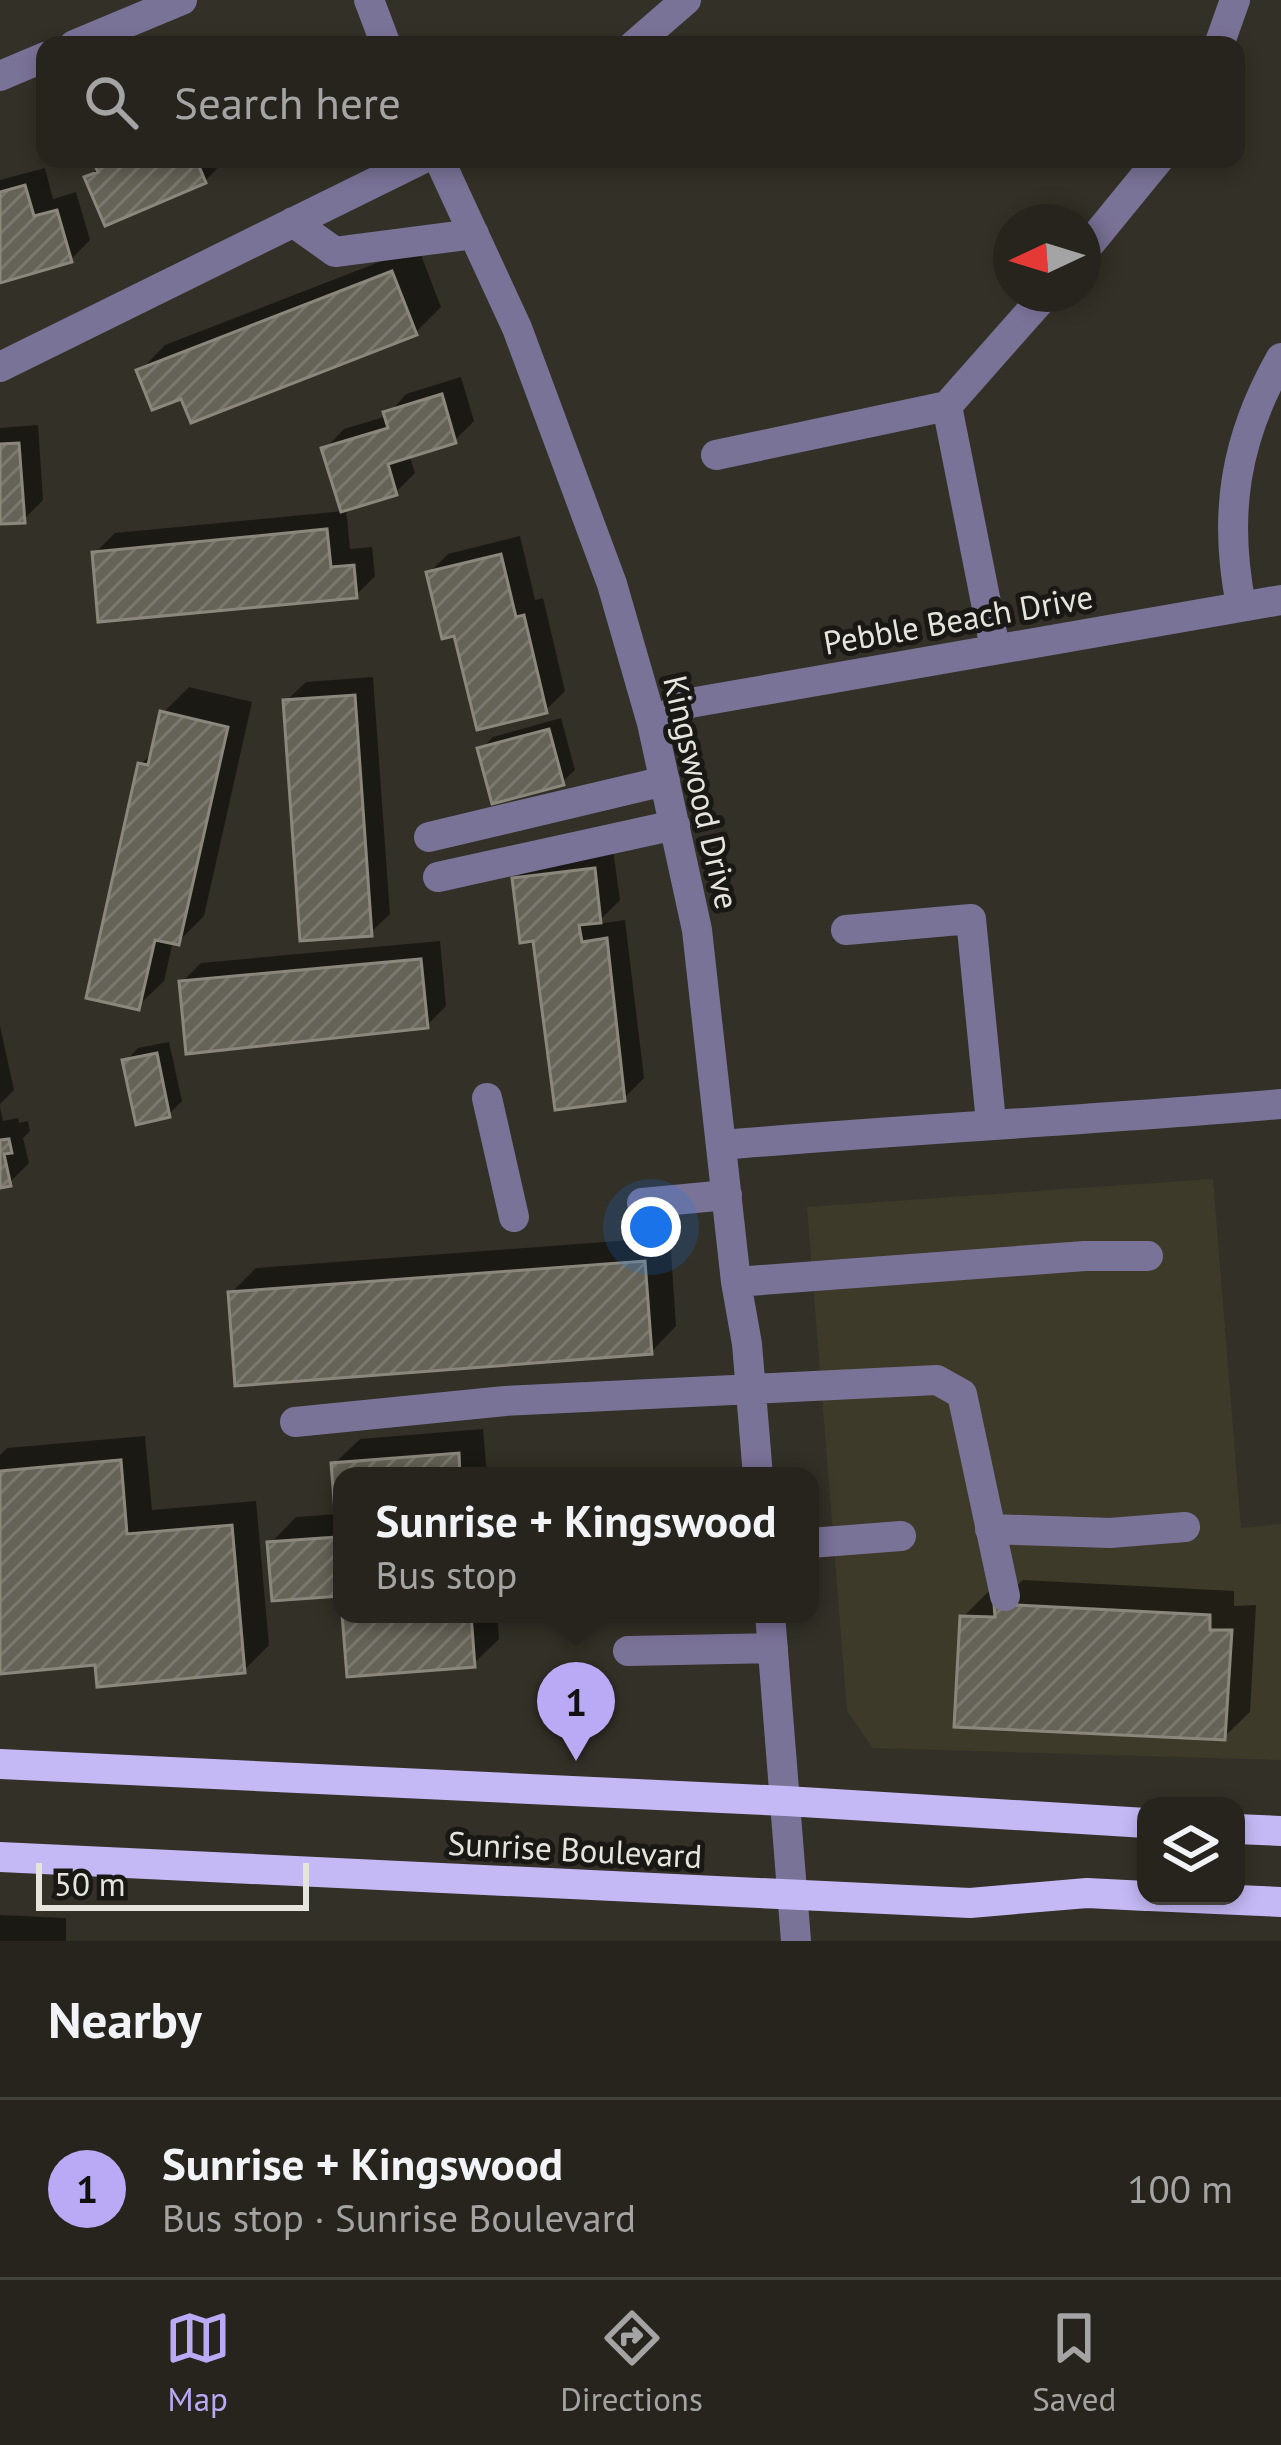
<!DOCTYPE html>
<meta charset="utf-8">
<style>
:root{--surface:#26241d;--page:#2e2c26;--text:#f1f3f6;--muted:#a4a4a4;--line:#42413b;--accent:#baaaf6}
body{margin:0;font-family:"PT Sans",sans-serif;background:var(--page);color:var(--text)}
.controls{position:absolute;right:36px;bottom:36px;display:grid;overflow:hidden;border-radius:24px;box-shadow:0 6px 18px #0003}
.controls button{width:108px;height:108px;display:grid;place-items:center;padding:0;border:0;border-bottom:3px solid var(--line);background:var(--surface);color:var(--text);font:60px sans-serif}
.compass{position:absolute;left:993px;top:204px;width:108px;height:108px;border-radius:50%;background:var(--surface);box-shadow:0 6px 18px #0003;rotate:266deg}
.scale{position:absolute;left:36px;bottom:30px;width:273px;box-sizing:border-box;padding-left:12px;border:6px solid #e5e4dd;border-top:0;font-size:33px;line-height:42px;white-space:nowrap;color:#e5e4dd;-webkit-text-stroke:9px #191814;paint-order:stroke}
.you{position:absolute;left:651px;top:1227px;width:42px;height:42px;margin:-30px;border:9px solid #fff;border-radius:50%;background:#1a73e8;box-shadow:0 0 0 18px #1a73e833}
.badge{display:grid;place-items:center;width:78px;height:78px;border-radius:50%;background:var(--accent);color:#111;font-size:39px;font-weight:700}
.pin{position:absolute;translate:-50% -99px;filter:drop-shadow(0 3px 6px #0008)}
.pin::after{content:'';position:absolute;top:63px;width:42px;height:36px;background:inherit;clip-path:polygon(0 0,100% 0,50% 100%)}
.popup{position:absolute;left:333px;top:1467px;width:486px;height:156px;box-sizing:border-box;display:grid;place-content:center;border-radius:24px;background:var(--surface);filter:drop-shadow(0 3px 9px #0005);font-size:39px;white-space:nowrap;color:var(--muted)}
.popup b{font-size:45px;color:var(--text)}
.popup::after{content:'';position:absolute;left:50%;top:100%;margin-left:-24px;border:24px solid transparent;border-top-color:var(--surface)}
.list{margin:0;padding:0;list-style:none}
h2{display:flex;justify-content:space-between;align-items:center;height:156px;margin:0;padding:0 48px;font-size:51px}
h2 small{font-size:39px;font-weight:400;color:var(--muted)}
.list li{display:grid;grid-template-columns:78px 1fr auto;gap:36px;align-items:center;box-sizing:border-box;height:180px;padding:0 48px;border-top:3px solid var(--line)}
.list b{display:block;font-size:45px;white-space:nowrap}
.list p{margin:0;font-size:39px;white-space:nowrap;color:var(--muted)}
.list em{font-size:39px;font-style:normal;color:var(--muted)}
.icon{flex:none;width:66px;height:66px;fill:none;stroke:currentColor;stroke-width:2;stroke-linecap:round;stroke-linejoin:round}
.map{position:relative;flex:none;width:1281px;height:1941px;overflow:hidden}
.search{position:absolute;background:var(--surface);box-shadow:0 6px 18px #0003;left:36px;right:36px;top:36px;height:132px;display:flex;align-items:center;gap:30px;box-sizing:border-box;padding:0 42px;border-radius:24px;color:var(--muted);font-size:45px}
.sheet{height:336px;background:var(--surface)}
nav{display:flex;justify-content:space-around;align-items:center;box-sizing:border-box;height:168px;border-top:3px solid var(--line);background:var(--surface);font-size:33px;color:var(--muted)}
nav a{display:grid;justify-items:center;gap:6px}
nav .on{color:var(--accent)}
.map>svg:first-child{display:block}
.built{fill:#3e3a29}
.shadow{fill:#0007}
.building{fill:url(#building-hatch);stroke:#8b877c;stroke-width:3}
.lines{fill:none;stroke-linecap:round;stroke-linejoin:round}
.minor{stroke:#7a7398;stroke-width:30}
.major{stroke:#c4b9f5;stroke-width:30}
.labels{text-anchor:middle;dominant-baseline:central;stroke-width:10;stroke-linejoin:round;paint-order:stroke}
.street-label{font-size:33px;fill:#e5e4dd;stroke:#191814}
</style>
<div class="map">
<svg width="1281" height="1941" viewBox="0 0 1281 1941">
<defs>
<pattern id="building-hatch" width="6" height="6" patternUnits="userSpaceOnUse" patternTransform="scale(3)"><rect width="6" height="6" fill="#656257"/><path d="M-1 1l2-2M0 6l6-6M5 7l2-2" fill="none" stroke="#7b786f"/></pattern>
</defs>
<rect width="100%" height="100%" fill="#333027"/>
<path class="built" d="M1213 1179 1241 1528 1281 1524V1760L873 1748 847 1711 807 1207Z"/>
<path class="shadow" d="M96 159H223L224 161 205 181 88 178 99 167Z
M45 168 53 199 76 192 90 240 70 260 0 280V180Z
M418 247 441 307 416 332 183 395 140 371 165 345Z
M461 377 474 421 454 441 409 454 415 473 396 492 346 507 350 549 372 547 375 576 356 595 95 553 115 533 344 511 325 449 344 429 387 416 406 394Z
M38 425 43 500 23 520 0 521V428Z
M520 536 535 600 543 598 565 691 546 710 456 632 429 573 448 554Z
M373 677 390 914 370 933 286 701 306 682Z
M189 687 252 702 204 916 178 942 173 941 164 981 138 1006 141 764 154 751 163 713Z
M561 718 575 770 562 782 481 749 493 737Z
M613 850 620 900 596 924 625 920 644 1078 624 1098 536 938 515 879 535 860Z
M440 941 446 1006 427 1025 182 982 201 963Z
M0 1026 14 1090 0 1104Z
M169 1042 182 1101 169 1114 126 1061 138 1048Z
M0 1107 3 1121 18 1118 19 1123 28 1121 30 1131 23 1138 29 1163 9 1183 0 1185Z
M670 1237 676 1326 651 1352 231 1293 256 1268Z
M483 1429 487 1476H342V1593L271 1543 296 1517 338 1514 334 1464 360 1439Z
M145 1436 152 1510 256 1501 269 1645 244 1670 98 1662 0 1671V1455L7 1448Z
M1023 1580 1234 1591V1606L1256 1605 1250 1712 1224 1737 963 1617 988 1592H1010Z
M345 1614H497L499 1639 473 1664Z
M0 1915 66 1918V1941H0Z"/>
<path class="building" d="M92 159H196L206 183 105 226 84 177 98 172Z
M25 185 34 216 57 210 72 262 0 283V192Z
M392 271 417 335 191 423 181 399 152 410 136 370Z
M442 394 456 443 388 464 397 495 341 512 321 448 388 428 383 412Z
M19 443 25 523 0 524V444Z
M327 529 331 567 354 565 357 598 98 622 92 552Z
M501 554 516 617 524 615 547 713 477 730 454 636 442 639 426 572Z
M355 695 372 936 300 941 283 700Z
M160 711 228 727 179 945 155 940 139 1010 86 998 138 763 148 765Z
M549 729 564 785 492 804 477 748Z
M595 868 601 923 579 925 582 942 607 938 625 1101 555 1110 533 941 520 943 512 878Z
M421 959 428 1028 186 1054 179 981Z
M157 1053 170 1117 136 1125 122 1060Z
M9 1139 12 1153 4 1154 11 1186 0 1188V1140Z
M645 1261 652 1354 235 1386 228 1292Z
M459 1453 460 1476H342V1611L341 1596 272 1601 267 1542 337 1537 331 1463Z
M121 1460 127 1534 232 1525 245 1673 97 1687 95 1665 0 1674V1471Z
M994 1604 1210 1615V1630H1232L1225 1740 954 1727 960 1616 995 1617Z
M342 1614H471L475 1667 347 1677Z"/>
<g class="lines">
<path class="minor" d="M369 0 386 45
M74 45 182 0
M634 45 686 0
M1219 45 1235 0
M0 76 45 57
M439 159 517 328 612 584 652 723 697 930 736 1282 747 1344 758 1476
M293 222 335 252 474 234
M1083 252 1159 159
M0 367 422 159
M947 406 995 648
M716 455 947 406 1046 294
M1241 605C1223 514 1235 439 1281 358
M652 723 690 703 1281 600
M429 837 665 781
M438 877 675 825
M846 930 971 919 991 1122
M487 1098 514 1217
M722 1145C908 1129 1095 1120 1281 1104
M642 1203 727 1195
M736 1282 1085 1256H1148
M295 1422 505 1401 937 1380 962 1394 1005 1596
M990 1529 1110 1533 1185 1527
M810 1543 901 1536
M770 1614 796 1941
M628 1651 773 1648"/>
<path class="major" d="M0 1764 786 1801 1146 1823
M1236 1829 1281 1831
M0 1857 970 1903 1087 1893 1146 1896
M1149 1896 1281 1902"/>
</g>
<g class="labels">
<g class="street-label">
<text transform="translate(958 619) rotate(-10)">Pebble Beach Drive</text>
<text transform="translate(702 792) rotate(77)">Kingswood Drive</text>
<text transform="translate(575 1849) rotate(3)">Sunrise Boulevard</text>
</g>
</g>
</svg>
<div class="controls">
<button><svg class="icon" aria-label="layers" viewBox="0 0 24 24"><path d="M12 4l9 5-9 5-9-5zM3 14l9 5 9-5"/></svg></button>
</div>
<svg class="compass" viewBox="-18 -18 36 36"><path d="M0-13l5 13h-10z" fill="#e53935"/><path d="M0 13l5-13h-10z" fill="#a4a4a4"/></svg>
<div class="scale">50 m</div>
<div class="you"></div>
<div class="pin badge" style="left:576px;top:1761px">1</div>
<div class="popup"><b>Sunrise + Kingswood</b>Bus stop</div>
<div class="search"><svg class="icon" aria-label="search" viewBox="0 0 24 24"><circle cx="10" cy="10" r="6"/><path d="M15 15l6 6"/></svg>Search here</div>
</div>
<section class="sheet">
<h2>Nearby<small></small></h2>
<ul class="list">
<li><span class="badge">1</span><div><b>Sunrise + Kingswood</b><p>Bus stop · Sunrise Boulevard</p></div><em>100 m</em></li>
</ul>
</section>
<nav>
<a class="on"><svg class="icon" aria-label="map" viewBox="0 0 24 24"><path d="M3 6l6-2 6 2 6-2v14l-6 2-6-2-6 2zM9 4v14M15 6v14"/></svg>Map</a>
<a><svg class="icon" aria-label="directions" viewBox="0 0 24 24"><path d="M12 3l9 9-9 9-9-9zM9 14v-3h6M13 9l2 2-2 2"/></svg>Directions</a>
<a><svg class="icon" aria-label="saved" viewBox="0 0 24 24"><path d="M7 4h10v16l-5-4-5 4z"/></svg>Saved</a>
</nav>
